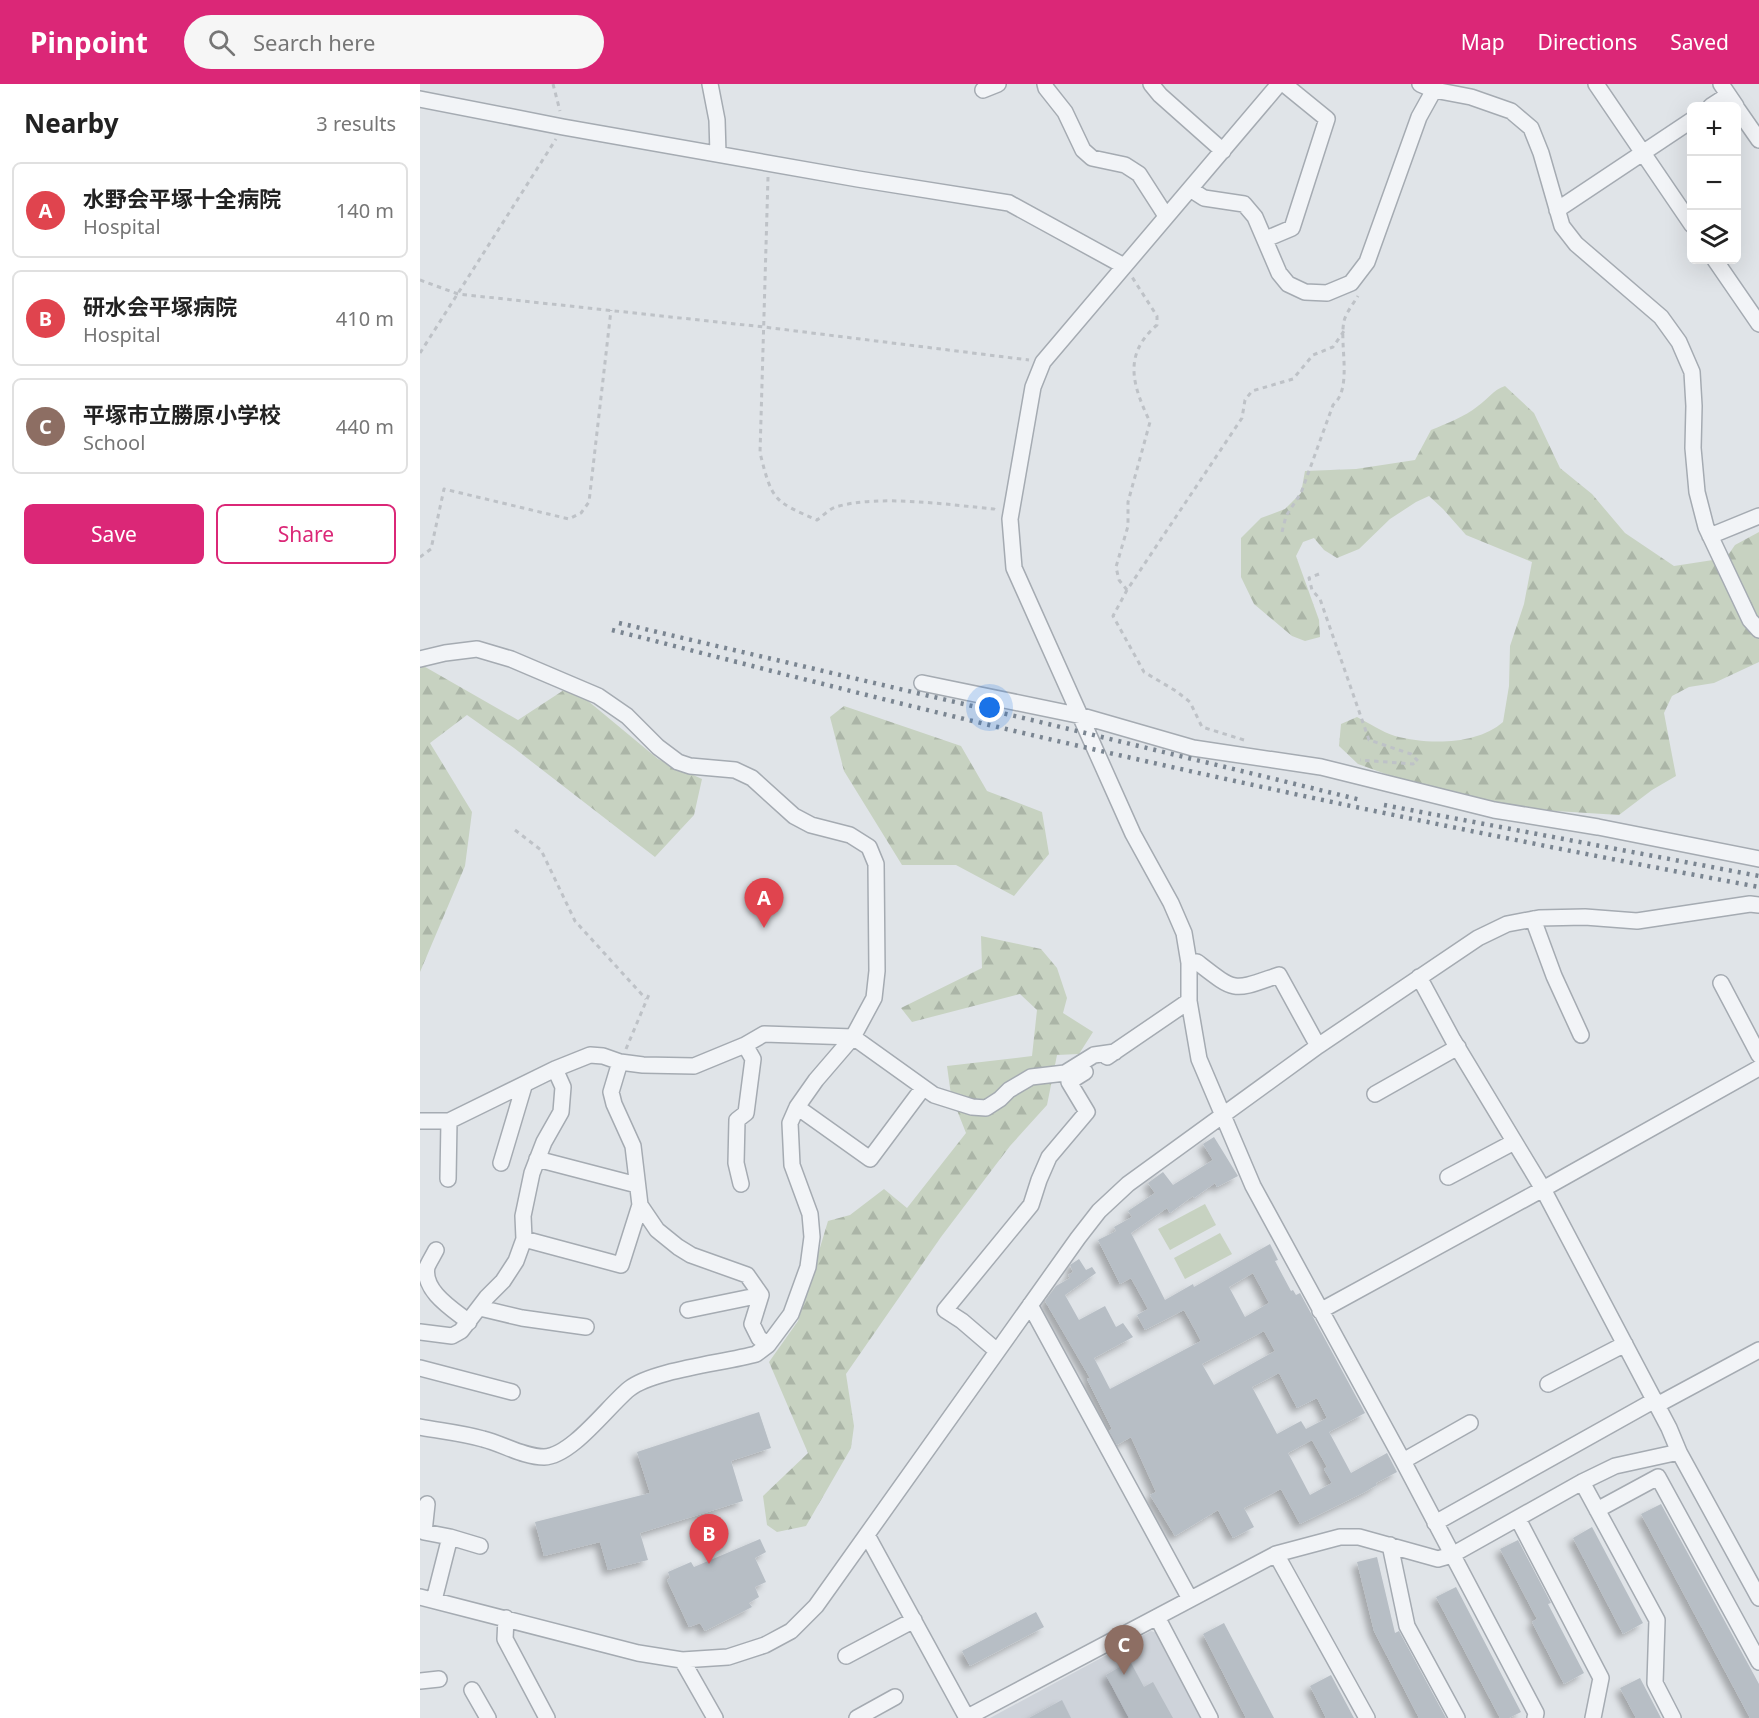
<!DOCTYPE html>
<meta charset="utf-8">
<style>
:root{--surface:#fff;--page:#f6f6f6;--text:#222;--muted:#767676;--line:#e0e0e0;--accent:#db2777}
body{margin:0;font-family:"Noto Sans","Noto Sans JP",sans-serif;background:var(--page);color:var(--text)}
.controls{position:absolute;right:18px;top:18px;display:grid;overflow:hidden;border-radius:9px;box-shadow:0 6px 24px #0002}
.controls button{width:54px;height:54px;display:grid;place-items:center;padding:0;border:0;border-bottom:2px solid var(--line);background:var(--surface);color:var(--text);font:30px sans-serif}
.you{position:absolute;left:570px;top:624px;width:21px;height:21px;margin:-15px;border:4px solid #fff;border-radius:50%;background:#1a73e8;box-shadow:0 0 0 9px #1a73e833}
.badge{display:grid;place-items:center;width:39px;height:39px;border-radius:50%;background:var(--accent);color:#fff;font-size:20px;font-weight:700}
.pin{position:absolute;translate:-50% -50px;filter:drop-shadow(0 2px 3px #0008)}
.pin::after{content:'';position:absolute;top:32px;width:21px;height:18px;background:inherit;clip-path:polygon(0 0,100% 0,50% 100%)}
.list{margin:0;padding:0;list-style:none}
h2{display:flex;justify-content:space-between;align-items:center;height:78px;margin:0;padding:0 24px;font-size:26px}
h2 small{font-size:20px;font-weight:400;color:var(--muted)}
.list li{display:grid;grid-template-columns:39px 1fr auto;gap:18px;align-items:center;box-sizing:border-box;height:96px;margin:0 12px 12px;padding:0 12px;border:2px solid var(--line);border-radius:9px}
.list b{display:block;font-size:22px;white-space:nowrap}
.list p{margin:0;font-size:20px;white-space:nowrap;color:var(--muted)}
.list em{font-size:20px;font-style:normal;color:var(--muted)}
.actions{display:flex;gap:12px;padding:18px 24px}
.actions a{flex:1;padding:14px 0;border:2px solid var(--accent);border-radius:9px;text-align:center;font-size:21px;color:var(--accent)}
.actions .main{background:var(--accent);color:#fff}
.icon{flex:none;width:33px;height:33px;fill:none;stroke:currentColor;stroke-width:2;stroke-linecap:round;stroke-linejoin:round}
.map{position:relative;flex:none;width:1339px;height:1634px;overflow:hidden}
header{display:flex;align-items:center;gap:36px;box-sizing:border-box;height:84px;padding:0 30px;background:var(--accent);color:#fff}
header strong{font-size:28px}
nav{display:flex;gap:33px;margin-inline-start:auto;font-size:21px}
.search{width:420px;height:54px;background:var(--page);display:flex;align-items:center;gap:15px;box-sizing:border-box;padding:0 21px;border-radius:33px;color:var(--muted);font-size:22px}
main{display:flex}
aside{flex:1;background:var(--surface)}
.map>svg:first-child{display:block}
.built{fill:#ced3da}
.forest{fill:url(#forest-firs)}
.pitch{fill:#c7d2c1}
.building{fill:#b7bec5;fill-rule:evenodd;filter:url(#shadow)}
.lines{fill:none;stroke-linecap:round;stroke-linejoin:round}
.minor-casing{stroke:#a5abb2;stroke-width:18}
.path{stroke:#bec2c7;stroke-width:3;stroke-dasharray:4.5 4.5;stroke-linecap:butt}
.minor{stroke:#f2f4f7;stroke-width:15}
.rail{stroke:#7a8591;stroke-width:4.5;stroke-dasharray:3 6;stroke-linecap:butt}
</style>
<header>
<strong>Pinpoint</strong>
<div class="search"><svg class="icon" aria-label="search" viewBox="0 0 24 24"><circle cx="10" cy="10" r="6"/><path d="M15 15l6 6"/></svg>Search here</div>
<nav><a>Map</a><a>Directions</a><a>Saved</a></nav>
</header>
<main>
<aside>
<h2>Nearby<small>3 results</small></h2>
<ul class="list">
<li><span class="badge" style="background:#e0444e">A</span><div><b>水野会平塚十全病院</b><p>Hospital</p></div><em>140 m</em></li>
<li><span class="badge" style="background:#e0444e">B</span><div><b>研水会平塚病院</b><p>Hospital</p></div><em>410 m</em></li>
<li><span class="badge" style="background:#8d6e63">C</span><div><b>平塚市立勝原小学校</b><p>School</p></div><em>440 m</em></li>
</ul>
<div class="actions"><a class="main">Save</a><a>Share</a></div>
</aside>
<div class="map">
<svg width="1339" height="1634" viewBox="0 0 1339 1634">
<defs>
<pattern id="forest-firs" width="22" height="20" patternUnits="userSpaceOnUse" patternTransform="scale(1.5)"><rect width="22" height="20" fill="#c7d2c1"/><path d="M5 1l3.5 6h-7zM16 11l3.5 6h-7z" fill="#abb5a7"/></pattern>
<filter id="shadow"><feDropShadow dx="-5" dy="5" stdDeviation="3" flood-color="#0004"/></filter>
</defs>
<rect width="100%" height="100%" fill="#e0e4e8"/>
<path class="built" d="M731 1547 737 1549 783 1634H570Z"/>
<path class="forest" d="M1085 302 1114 329 1140 384 1172 410 1205 449 1254 482 1306 474 1315 461 1339 448V578L1294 599 1269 603 1252 612 1244 629 1256 692 1232 706 1199 731 1103 725 988 698 938 680 919 662 921 640 937 633C949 639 962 648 975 652 1008 661 1057 661 1083 638L1089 602 1090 562 1104 520 1112 478 1046 451 1023 425 1009 412 996 418 970 435 939 465 917 474 904 466 894 454 883 458 876 472 899 536 900 553 885 557 872 552 834 520 821 493V454L841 434 865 425 881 409 885 387 936 385 995 376 1011 346C1028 339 1044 333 1058 322 1068 315 1073 306 1085 302Z
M0 580 98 636 150 602 238 675 282 695 274 731 235 773 94 664 47 631 10 659 52 728 45 782 0 888Z
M424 622 541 662 567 707 622 728 629 770 594 812 536 781H482L424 687 410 633Z
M561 852 621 865 637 884 647 914 643 929 673 948 659 970 637 971 627 1021 590 1062 521 1153 426 1290 434 1342 431 1364 386 1442 357 1448 347 1441 343 1412 388 1369 349 1278 378 1237 408 1137 430 1131 464 1105 487 1124 546 1049 531 1011 527 982 612 972 617 926 600 910 492 938 481 924 562 884Z"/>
<path class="pitch" d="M785 1120 796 1141 750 1166 738 1145Z
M800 1149 812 1170 765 1195 754 1174Z"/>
<path class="building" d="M794 1053 818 1092 797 1103 795 1099 774 1114 773 1112 750 1129 747 1124 711 1149 745 1216 773 1200 774 1203 850 1160 858 1176 855 1177 871 1207 873 1206 876 1211 880 1209 945 1329 909 1348 931 1389 967 1369 977 1388 956 1399 957 1401 943 1409 880 1440 861 1405 824 1424 834 1443 813 1454 798 1426 755 1452 730 1411 736 1408 711 1353 697 1361 689 1347 692 1345 667 1295 670 1294 625 1217 636 1202 650 1194 648 1191 653 1188 650 1181 659 1175 666 1186 672 1183 676 1189 645 1211 659 1236 685 1222 696 1243 703 1239 713 1253 674 1274 690 1305 781 1257 764 1226 725 1246 717 1231 728 1225 711 1194 700 1200 678 1156 696 1147 694 1143 712 1133 708 1127 735 1109 728 1099 743 1088 753 1101 793 1076 783 1060ZM833 1189 849 1219 825 1233 809 1203ZM844 1247 855 1267 794 1301 782 1280ZM859 1289 877 1324 897 1314 907 1334 886 1345 881 1337 857 1350 832 1303ZM892 1356 907 1383 904 1385 912 1399 890 1411 868 1369Z
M339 1328 351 1364 311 1377 323 1417 220 1449 228 1476 188 1486 180 1458 124 1472 115 1438 230 1409 217 1368Z
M1241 1420 1339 1600V1634H1330L1221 1430Z
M1172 1443 1223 1539 1203 1550 1153 1454Z
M340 1455 346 1468 335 1474 346 1498 335 1503 339 1513 329 1519 332 1523 285 1547 280 1539 269 1543 247 1496 250 1494 248 1488 271 1478 274 1483Z
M1098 1456 1131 1519 1128 1520 1164 1589 1144 1600 1112 1538 1117 1535 1080 1465Z
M957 1473 975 1549 979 1547 1026 1634H999L954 1547 937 1478Z
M1036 1503 1101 1628 1089 1634H1080L1016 1513Z
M616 1528 624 1543 550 1582 542 1567Z
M804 1539 854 1634H826L783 1550Z
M710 1577 724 1603 733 1598 753 1634H709L686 1591Z
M911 1591 934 1634H906L890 1602Z
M1220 1594 1241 1634H1216L1200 1604Z
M642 1616 651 1634H609Z"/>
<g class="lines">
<g class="minor-casing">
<path id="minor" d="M290 0 297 36 298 70
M625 0 626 4 645 28 663 66 672 74 705 81 719 90 746 132
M731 0 740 11 803 67
M859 0 623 278 613 303 590 435 594 484 713 750 751 819 764 849 769 879V917L779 975 833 1102 983 1377 1116 1629 1115 1634
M1000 0 1014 6 1051 13 1091 27 1111 44 1121 69 1142 142 1156 160 1241 233 1259 258 1272 288 1274 322 1273 364 1277 408 1286 443 1330 536 1339 546
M1176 0 1272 141
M1301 0 1316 22
M563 6 578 0
M0 15 143 43 438 95 589 119 704 182
M1291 22 1308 11
M1316 23 1339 56
M770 105 784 114 824 120 835 133 859 189 868 200 885 208 907 209 931 199 947 178 999 33 1014 6
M1137 126 1272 36
M846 155 872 144 907 35 864 0
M1295 176 1339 240
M1290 452 1339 432
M0 575 25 569 57 565 91 575 178 612 207 632 238 663 258 678 270 682 315 686 332 694 374 732 391 741 430 751 449 763 456 780 457 887 454 914 433 953 396 996 377 1023 370 1039 372 1081 390 1130 392 1153 388 1183 371 1230 348 1261 336 1270C304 1279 233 1286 209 1305 188 1322 152 1372 124 1373 104 1373 83 1360 63 1355 43 1349 21 1347 0 1343
M502 599 662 632 773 664 901 683 1074 726 1178 743 1339 775
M1113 835 1134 892 1161 951
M769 879 777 878C817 909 812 907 859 891L898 962
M999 893 1033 956 1123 1105 1249 1344 1259 1368
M1301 899 1339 971
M687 973 769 917
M955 1010 1038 963
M377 1023 450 1075 503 1004
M0 1037H29L135 985 170 971 183 972 200 978 223 981 274 982 325 961 344 950 433 953 514 1011 552 1023 566 1024 580 1015 589 1006 611 993 645 989 674 971 695 968
M117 1075 217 1101
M81 1079 104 1002
M1028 1093 1094 1058
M28 1095 29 1037
M321 1100 316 1079 317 1036 326 1029 333 975 325 961
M220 1121 237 1146 258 1163 271 1171 327 1191 341 1211 332 1240 339 1254 348 1261
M104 1155 201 1181 220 1121 213 1062 194 1020 191 1008 200 978
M16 1166C13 1172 9 1178 7 1183 2 1207 34 1226 49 1238
M610 1221 770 1515
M60 1224 102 1234 166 1243
M268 1226 341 1211
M900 1227 1123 1105 1339 984
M0 1248 32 1252 41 1247 67 1213 83 1197 96 1177 104 1155 103 1132 112 1089 124 1058 141 1028 143 1003 135 985
M577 1267 542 1237 525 1226 611 1121 619 1096 629 1073 667 1028 649 998 665 988
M0 1284 92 1308
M1128 1300 1205 1260
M1237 1321 1339 1266
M983 1377 1050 1339
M1162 1398 1237 1536 1235 1599 1253 1634
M7 1420 4 1448 30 1453
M1177 1426 1238 1393 1339 1578
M1098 1435 1181 1594 1173 1634
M1015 1439 1235 1316
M447 1451 547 1634
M970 1461 987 1542 1037 1634
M856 1470 947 1634
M0 1513 218 1569 262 1576 308 1573 345 1561 371 1547 396 1522 658 1154 679 1127 708 1100 898 962 1058 854 1087 840 1119 834 1165 833 1217 837 1330 820 1339 821
M14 1516 30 1453 60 1462
M737 1533 790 1634
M86 1534 85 1555 127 1634
M426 1572 494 1536
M262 1576 295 1634
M0 1597 19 1595
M52 1606 68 1634
M437 1634 475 1613
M546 1634 856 1470 920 1453H939L1018 1475 1032 1471 1162 1398 1195 1382 1259 1368 1339 1514"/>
</g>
<path class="path" d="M133 0 140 27
M348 93 340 369C352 416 353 417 397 436 403 432 409 425 416 423 456 410 531 421 574 425L578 427
M0 196 38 210 344 243 609 276
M0 269 136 55
M862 448 866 432 881 409 913 321C933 304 919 261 924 237 926 229 933 220 938 212
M0 473 11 465 24 405 149 435 161 429 169 418 191 226
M899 490 889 494 892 506 900 515 949 656 991 670 998 677 993 680 940 676
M707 506 699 496 696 483 708 442V418L730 338C713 302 702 271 737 241V232L712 193
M824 656 782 643 770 618 756 607 724 588 693 532 707 506 822 334 825 316 832 307 873 295 893 271 913 263 924 247
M95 746 121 766 155 837 226 915
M206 965 230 908"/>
<use href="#minor" class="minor"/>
<path class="rail" d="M199 539 616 637 941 716
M192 546C333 582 474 619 616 652 856 708 1097 758 1339 803
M964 721 1339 792"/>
</g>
</svg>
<div class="controls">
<button>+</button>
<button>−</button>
<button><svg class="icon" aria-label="layers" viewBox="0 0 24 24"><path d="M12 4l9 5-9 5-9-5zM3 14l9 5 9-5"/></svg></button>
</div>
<div class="you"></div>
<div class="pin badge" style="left:344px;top:844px;background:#e0444e">A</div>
<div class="pin badge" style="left:289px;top:1480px;background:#e0444e">B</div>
<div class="pin badge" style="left:704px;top:1591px;background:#8d6e63">C</div>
</div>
</main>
